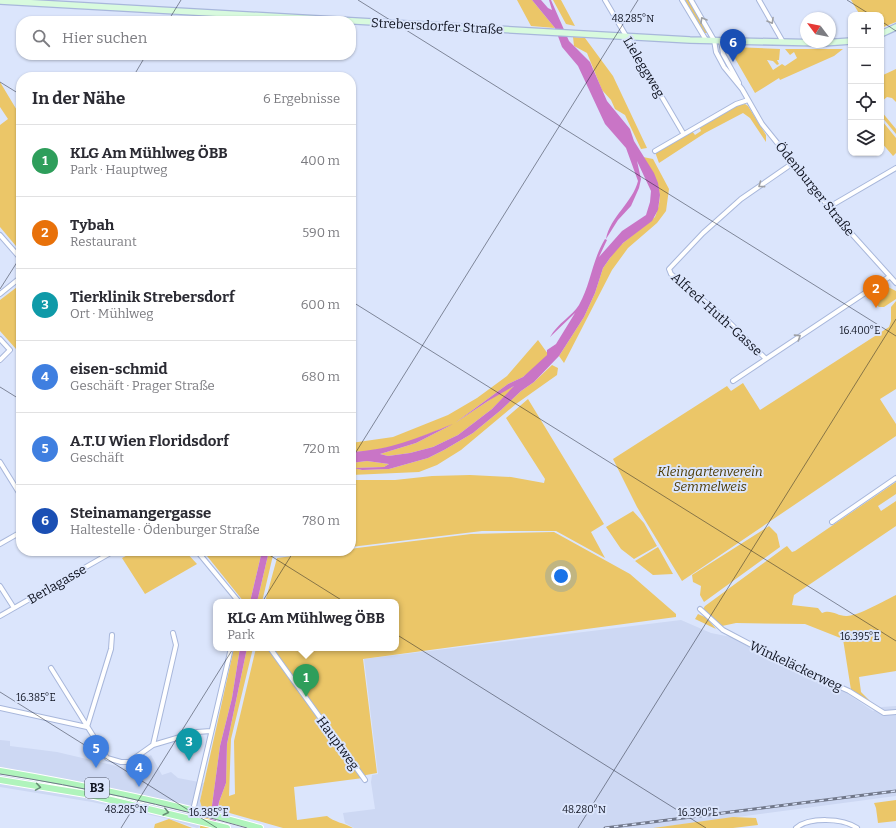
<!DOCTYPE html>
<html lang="de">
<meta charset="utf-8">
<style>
:root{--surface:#fff;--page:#f7f7f7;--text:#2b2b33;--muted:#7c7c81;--line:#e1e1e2;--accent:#2563eb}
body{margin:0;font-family:Bitter,serif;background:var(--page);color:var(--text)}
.controls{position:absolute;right:12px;top:12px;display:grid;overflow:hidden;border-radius:8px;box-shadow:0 1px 3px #0004}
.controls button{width:36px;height:36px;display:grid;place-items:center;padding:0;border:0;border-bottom:1px solid var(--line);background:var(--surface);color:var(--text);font:20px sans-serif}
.compass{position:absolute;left:800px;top:12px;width:36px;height:36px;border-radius:50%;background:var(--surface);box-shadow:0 1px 3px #0004;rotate:302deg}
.you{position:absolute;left:561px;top:576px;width:14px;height:14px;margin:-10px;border:3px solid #fff;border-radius:50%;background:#1a73e8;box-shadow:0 0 0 6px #1a73e833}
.badge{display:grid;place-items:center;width:26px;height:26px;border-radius:50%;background:var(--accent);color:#fff;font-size:13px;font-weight:700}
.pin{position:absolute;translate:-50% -33px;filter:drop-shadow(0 1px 2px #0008)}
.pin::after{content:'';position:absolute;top:21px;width:14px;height:12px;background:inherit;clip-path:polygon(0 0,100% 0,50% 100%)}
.popup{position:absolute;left:213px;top:599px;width:186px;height:52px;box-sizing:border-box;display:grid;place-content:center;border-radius:8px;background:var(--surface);filter:drop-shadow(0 1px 3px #0005);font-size:13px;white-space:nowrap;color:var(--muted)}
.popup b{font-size:15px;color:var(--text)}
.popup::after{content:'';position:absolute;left:50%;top:100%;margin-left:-8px;border:8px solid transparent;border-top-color:var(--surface)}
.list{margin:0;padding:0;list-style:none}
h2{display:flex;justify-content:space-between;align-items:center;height:52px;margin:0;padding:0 16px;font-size:17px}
h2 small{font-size:13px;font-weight:400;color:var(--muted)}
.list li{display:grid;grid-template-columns:26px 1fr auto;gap:12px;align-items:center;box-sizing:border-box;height:72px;padding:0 16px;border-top:1px solid var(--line)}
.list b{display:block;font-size:15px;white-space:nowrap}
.list p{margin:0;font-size:13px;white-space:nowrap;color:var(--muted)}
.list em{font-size:13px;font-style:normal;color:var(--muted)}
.icon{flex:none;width:22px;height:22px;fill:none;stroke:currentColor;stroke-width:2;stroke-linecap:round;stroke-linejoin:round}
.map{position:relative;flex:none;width:896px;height:828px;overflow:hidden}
.search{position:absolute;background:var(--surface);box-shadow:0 1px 3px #0004;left:16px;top:16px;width:340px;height:44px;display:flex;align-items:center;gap:10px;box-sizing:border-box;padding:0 14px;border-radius:16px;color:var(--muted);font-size:15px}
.panel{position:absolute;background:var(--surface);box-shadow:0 1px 3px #0004;left:16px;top:72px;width:340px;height:484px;border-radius:16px}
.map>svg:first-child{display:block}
.built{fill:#cdd8f3}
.green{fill:#ebc668}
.water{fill:#c975c6}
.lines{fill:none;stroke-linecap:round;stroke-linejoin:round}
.street-casing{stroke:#a8b7db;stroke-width:6}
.secondary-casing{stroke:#a8b7db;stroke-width:8}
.primary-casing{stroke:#fff;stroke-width:8}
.street{stroke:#fff;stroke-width:4}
.secondary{stroke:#d8fade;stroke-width:5.5}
.primary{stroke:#b0f4bc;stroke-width:6}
.tram{stroke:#707789;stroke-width:1}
.rail-casing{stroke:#707789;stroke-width:3}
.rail{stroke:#dbe5fc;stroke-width:1.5;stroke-dasharray:4.5;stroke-linecap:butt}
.oneway{stroke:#9ea0a5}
.oneway2{stroke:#678e75}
.ticks{fill:none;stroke:#0d111e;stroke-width:1;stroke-opacity:0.45}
.labels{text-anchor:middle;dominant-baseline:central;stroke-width:4;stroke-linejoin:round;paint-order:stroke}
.shield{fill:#dbe5fc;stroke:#4b5161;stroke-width:1}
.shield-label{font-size:12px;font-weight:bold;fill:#0d111e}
.street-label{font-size:13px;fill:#0d111e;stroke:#dbe5fc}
.park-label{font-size:13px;font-style:italic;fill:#4a3801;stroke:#dbe5fc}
.ticks-label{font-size:10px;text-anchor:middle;fill:#0d111e;stroke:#dbe5fc;stroke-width:4;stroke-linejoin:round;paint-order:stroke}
</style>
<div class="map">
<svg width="896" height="828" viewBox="0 0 896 828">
<rect width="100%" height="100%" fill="#dbe5fc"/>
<path class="built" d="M681 620 711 633 731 637 777 662 848 694 873 711 882 707 896 706V796L654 828H354L345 823 343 813 375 809 371 782 372 775 378 774 364 659Z
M0 740 10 741V746L57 752 129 769 151 755 162 775 171 772 178 778 204 783 200 801 202 808 200 827 197 828 169 819 92 802 0 787Z"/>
<path class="green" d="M517 0H532L555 28 531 26Z
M553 0H561L575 26 566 24Z
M685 0H689L708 33H704Z
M851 0H896V22L881 28V15H860Z
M573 37 585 38 613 76 647 148 641 149 625 115 615 109 611 100 602 90 587 53 574 46Z
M733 47 780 49 779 60H777L779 64 777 65 773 61 767 60 773 70 782 64 785 66 797 58 794 52 790 55 785 49H843L834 56 780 80 779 78 755 93 729 48Z
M896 69V102L892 98 887 97 881 102V76Z
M0 82 21 117V252L0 227V125L8 119 0 107Z
M745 104 748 106 766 135V142L750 118 743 113 705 133 659 163 655 152 692 131 695 135 701 131 699 126 734 106Z
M881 111 896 129V134L881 116Z
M883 122 896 138V153L893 156 881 142V124Z
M643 157 653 159 669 189 666 211 657 223 628 248 612 270 564 363 559 356 584 317 595 293 603 268 617 248 655 217C666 190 656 180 643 157Z
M21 284V345L16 349 0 331V300Z
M886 286 896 291V299L884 307H879L868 297Z
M896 301V389L880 399 896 424V436L682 581 637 507 613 459 727 386 731 391 743 383 760 410 889 327 891 321V307Z
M538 340 548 354 544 360 523 377 508 384 455 423 503 391 515 386 492 409 458 435 433 447 410 453 388 456 380 454 416 443 451 425 401 445 369 451 351 452V443L393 437 448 415 477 398 507 376Z
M552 365 558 368 557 375 516 404 461 450 437 465 419 472 351 475V463L367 461 389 464 384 467 355 468 362 470 389 469 428 458 444 450 473 433 501 410 521 391 534 382Z
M528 399 604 524 591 532 605 558 556 531H482L351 547V480H395L432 476 470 475 511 477 544 483 545 479 506 418Z
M896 482V494L878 506 881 511 896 501V526L794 595 792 605 818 608 822 613C831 609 837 616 846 616 856 617 886 600 896 595V671L859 677 861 692 870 701V703L851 690 843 639 805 624 736 623 722 626 703 609 705 606 784 548 787 546 792 552 795 551Z
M633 511 644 523 657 546 634 559 621 549 606 527Z
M769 526 777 534 780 547 704 602 700 595 701 586 693 582 692 575Z
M554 532 630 574 676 614V617L363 659 377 773 366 775 363 778 294 787 297 820 327 816C334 822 344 823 353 828H283L219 810V802L226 783 227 744 247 648H253L231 739 229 796 235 794 234 741 256 648H396V602H265L277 558 332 551H351V549L357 548 471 534Z
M658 547 673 574 653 575 635 561Z
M135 551H185L197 564 145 594 122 558Z
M203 551H262L250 602H244Z
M269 551H274L262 602H257Z
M279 551H320L277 556Z
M698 614 707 618 716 629 695 619Z
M234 648H240L232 698 220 746 209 828H200L202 808 200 801Z
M896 800V821L878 823 876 808 874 803Z
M733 817 756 818 758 825 733 828H653Z
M169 819 192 828H154L155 824Z"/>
<path class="water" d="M532 0H541L548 8 552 10 549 0H551L569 41 590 62 607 101 630 129 634 141 654 173 658 183 660 195 658 210 652 221 623 243 610 258 603 268 595 293 584 317 559 356 534 382 521 391 501 410 473 433 444 450 428 458 389 469 362 470 354 468 384 467 389 464 367 461 351 463V452C391 450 417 438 453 424L416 443 380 454 388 456 410 453 433 447 458 435 492 409 514 386 488 401 455 423 508 384 523 377 547 355V350L556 344 575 313 550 337C558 323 572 316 579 305 591 284 592 260 605 239L607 240 599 257 622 231 646 215 650 202 651 191 637 161 641 179 639 188 631 206 618 220 606 239C610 217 633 202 638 181L626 148 605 124 578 66 562 47 555 28Z
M262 551H269L257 602H250Z
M240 648H247L227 744 226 783 219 802 215 828H209L220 746 232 698Z"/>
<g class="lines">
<g class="street-casing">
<path id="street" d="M605 0 683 133
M682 0 706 40
M691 0 714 40 716 52 724 67 742 89 762 124 841 222 896 283
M759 0 783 42
M721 40 723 54 739 83
M655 151 736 104 748 100
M829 207 896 168
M0 235 21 259
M0 294 21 277
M0 339 10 350 0 360
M765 358 726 319 671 274 669 269 703 233 741 199 793 163
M733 381 889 277
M0 462 21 496
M832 522 896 478
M0 544 21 532
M197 551 239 602
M0 586 14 608
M700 609 723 630 780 660 849 691 884 713 896 712
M0 616 114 551
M270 648 365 780
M51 668 107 758 121 762H129L153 745 197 732 211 731
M0 708 87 727 111 649 112 635
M153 745 176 645 173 633
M191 819 231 648
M796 828C809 817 843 818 857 828"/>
</g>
<g class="secondary-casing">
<path id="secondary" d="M0 1 690 40 823 43 851 41
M881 34 896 27"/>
</g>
<g class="primary-casing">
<path id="primary" d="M0 771C88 786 174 804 260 828
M0 780 86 794 227 828"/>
</g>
<use href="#street" class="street"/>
<use href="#secondary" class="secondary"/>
<use href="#primary" class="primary"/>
<path class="tram" d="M0 774C84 787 166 805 247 828"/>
<g class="rail-casing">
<path id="rail" d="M605 828 896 791"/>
</g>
<use href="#rail" class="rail"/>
</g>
<defs><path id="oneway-chevron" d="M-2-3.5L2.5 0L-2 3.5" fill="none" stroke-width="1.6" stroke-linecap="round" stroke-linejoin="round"/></defs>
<g class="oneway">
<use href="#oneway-chevron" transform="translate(703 20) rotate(-120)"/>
<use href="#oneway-chevron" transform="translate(771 21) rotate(60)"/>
<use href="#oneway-chevron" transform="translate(761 185) rotate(144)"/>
<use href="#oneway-chevron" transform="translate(798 337) rotate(-33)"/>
</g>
<g class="oneway2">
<use href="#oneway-chevron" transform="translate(38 787) rotate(9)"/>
<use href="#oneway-chevron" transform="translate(166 812) rotate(14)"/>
</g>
<path class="ticks" d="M358 0 896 336M847 0 871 15M168 21 181 0M881 21 896 31M133 77 146 55M0 82 21 95M0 289 21 256M351 301 896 641M0 387 21 400M351 460 638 0M263 551 706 828M0 692 217 828M121 828 294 551M578 828 896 319"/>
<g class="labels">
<rect class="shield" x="85" y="778" width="24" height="20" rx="3"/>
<g class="shield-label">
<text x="97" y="788">B3</text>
</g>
<g class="street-label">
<text transform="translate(437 26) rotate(3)">Strebersdorfer Straße</text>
<text transform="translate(644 67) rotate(59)">Lieleggweg</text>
<text transform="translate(815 189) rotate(51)">Ödenburger Straße</text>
<text transform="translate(717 314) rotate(42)">Alfred-Huth-Gasse</text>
<text transform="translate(57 584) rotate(-30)">Berlagasse</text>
<text transform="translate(796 666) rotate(25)">Winkeläckerweg</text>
<text transform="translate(338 743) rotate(54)">Hauptweg</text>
</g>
<g class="park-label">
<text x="710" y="471">Kleingartenverein<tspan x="710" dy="15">Semmelweis</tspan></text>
</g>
</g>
<g class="ticks-label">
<text x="633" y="22">48.285°N</text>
<text x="860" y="334">16.400°E</text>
<text x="860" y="640">16.395°E</text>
<text x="36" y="701">16.385°E</text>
<text x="126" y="813">48.285°N</text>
<text x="584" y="813">48.280°N</text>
<text x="209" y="816">16.385°E</text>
<text x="698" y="816">16.390°E</text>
</g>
</svg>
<div class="controls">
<button>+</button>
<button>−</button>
<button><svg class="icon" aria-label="locate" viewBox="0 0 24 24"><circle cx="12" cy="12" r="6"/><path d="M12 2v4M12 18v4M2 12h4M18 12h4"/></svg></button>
<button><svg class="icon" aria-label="layers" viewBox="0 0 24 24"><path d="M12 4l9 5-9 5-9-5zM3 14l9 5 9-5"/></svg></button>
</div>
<svg class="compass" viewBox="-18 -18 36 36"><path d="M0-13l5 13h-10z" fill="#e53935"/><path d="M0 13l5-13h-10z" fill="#7c7c81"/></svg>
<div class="you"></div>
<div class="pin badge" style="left:306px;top:697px;background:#2e9e5b">1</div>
<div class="popup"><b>KLG Am Mühlweg ÖBB</b>Park</div>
<div class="pin badge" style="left:876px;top:308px;background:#e8710a">2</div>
<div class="pin badge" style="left:189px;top:761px;background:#0f9aa8">3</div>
<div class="pin badge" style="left:139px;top:787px;background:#3f7fe0">4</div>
<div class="pin badge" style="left:96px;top:768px;background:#3f7fe0">5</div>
<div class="pin badge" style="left:733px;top:62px;background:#1a4fb4">6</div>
<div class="search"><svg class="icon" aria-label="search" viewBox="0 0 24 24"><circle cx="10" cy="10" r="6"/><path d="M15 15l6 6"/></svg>Hier suchen</div>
<section class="panel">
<h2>In der Nähe<small>6 Ergebnisse</small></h2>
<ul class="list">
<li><span class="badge" style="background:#2e9e5b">1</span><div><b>KLG Am Mühlweg ÖBB</b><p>Park · Hauptweg</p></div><em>400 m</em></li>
<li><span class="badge" style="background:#e8710a">2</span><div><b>Tybah</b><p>Restaurant</p></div><em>590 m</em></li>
<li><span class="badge" style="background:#0f9aa8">3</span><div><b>Tierklinik Strebersdorf</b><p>Ort · Mühlweg</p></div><em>600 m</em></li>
<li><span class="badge" style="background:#3f7fe0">4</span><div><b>eisen-schmid</b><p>Geschäft · Prager Straße</p></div><em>680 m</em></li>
<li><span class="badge" style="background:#3f7fe0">5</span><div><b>A.T.U Wien Floridsdorf</b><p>Geschäft</p></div><em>720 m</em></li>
<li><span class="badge" style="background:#1a4fb4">6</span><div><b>Steinamangergasse</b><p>Haltestelle · Ödenburger Straße</p></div><em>780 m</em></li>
</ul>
</section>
</div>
